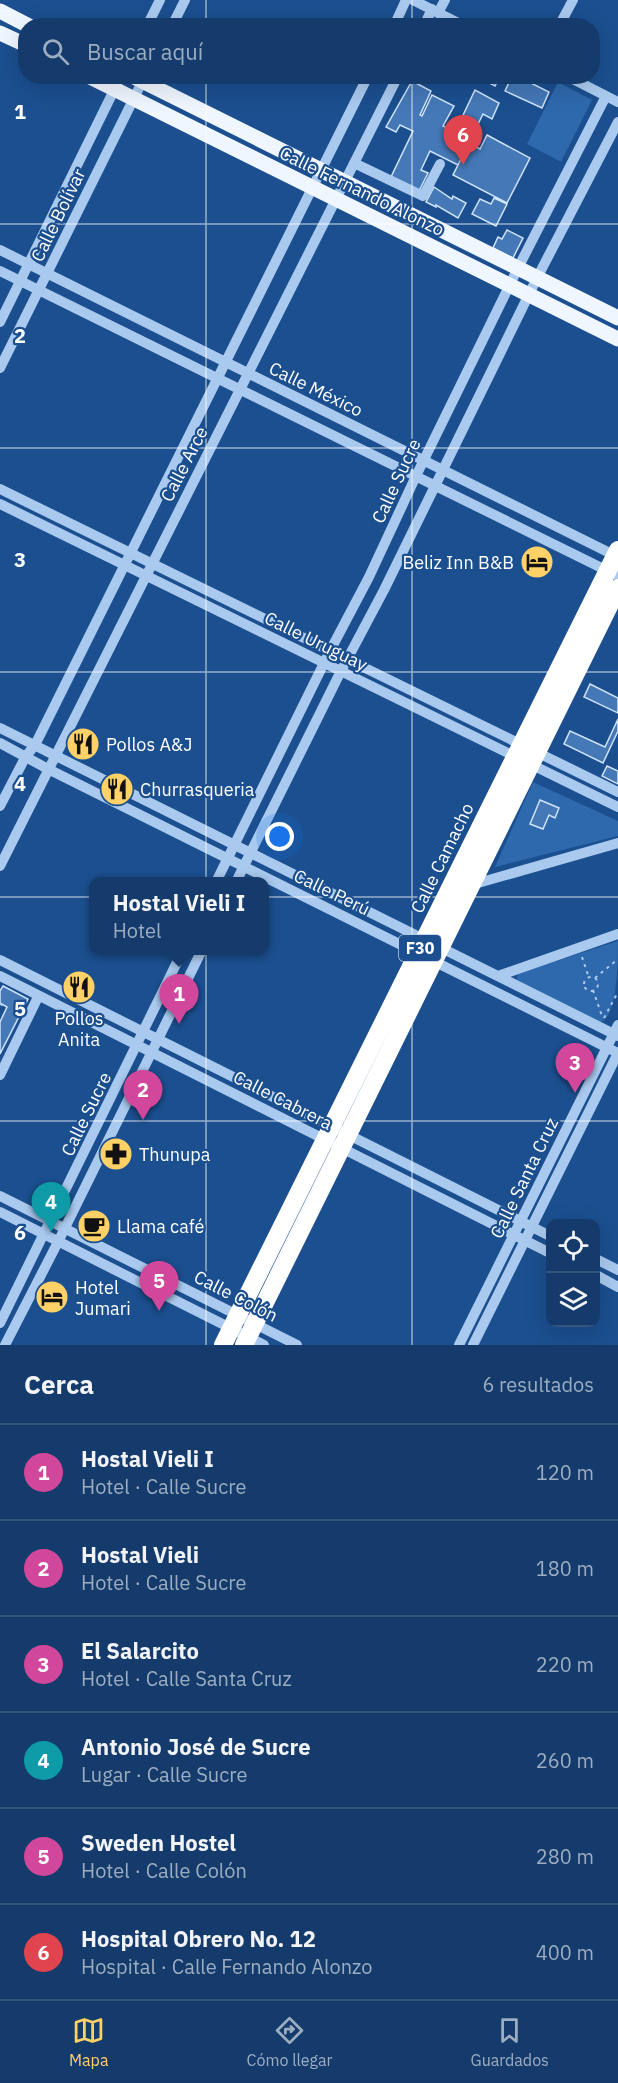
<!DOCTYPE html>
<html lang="es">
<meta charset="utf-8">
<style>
:root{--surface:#143b6b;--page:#1d4271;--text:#f1f3f6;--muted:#9dadc1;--line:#33557e;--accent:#ffd166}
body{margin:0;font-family:"IBM Plex Sans",sans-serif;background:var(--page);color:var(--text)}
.controls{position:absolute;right:18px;bottom:18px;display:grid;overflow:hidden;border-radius:12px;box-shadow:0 6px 24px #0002}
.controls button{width:54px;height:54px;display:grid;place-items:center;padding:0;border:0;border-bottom:2px solid var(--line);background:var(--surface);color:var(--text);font:30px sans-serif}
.you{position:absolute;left:280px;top:837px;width:21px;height:21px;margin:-15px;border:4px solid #fff;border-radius:50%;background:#1a73e8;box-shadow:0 0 0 9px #1a73e833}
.badge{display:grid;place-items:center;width:39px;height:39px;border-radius:50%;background:var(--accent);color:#fff;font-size:20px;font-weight:700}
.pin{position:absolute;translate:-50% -50px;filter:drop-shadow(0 2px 3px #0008)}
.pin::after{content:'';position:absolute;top:32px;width:21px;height:18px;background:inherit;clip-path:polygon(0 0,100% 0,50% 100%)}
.popup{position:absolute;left:89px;top:877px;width:180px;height:78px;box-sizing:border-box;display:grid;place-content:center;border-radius:12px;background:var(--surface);filter:drop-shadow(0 2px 4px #0005);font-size:20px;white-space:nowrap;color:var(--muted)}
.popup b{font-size:22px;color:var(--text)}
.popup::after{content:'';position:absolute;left:50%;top:100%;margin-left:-12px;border:12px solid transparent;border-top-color:var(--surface)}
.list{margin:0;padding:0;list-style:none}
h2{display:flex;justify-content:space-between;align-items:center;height:78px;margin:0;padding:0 24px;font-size:26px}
h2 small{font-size:20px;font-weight:400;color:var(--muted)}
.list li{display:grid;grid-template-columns:39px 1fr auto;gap:18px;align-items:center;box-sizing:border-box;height:96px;padding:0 24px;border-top:2px solid var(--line)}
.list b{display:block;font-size:22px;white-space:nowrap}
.list p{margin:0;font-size:20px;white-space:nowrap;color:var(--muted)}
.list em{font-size:20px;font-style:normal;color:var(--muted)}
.icon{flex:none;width:33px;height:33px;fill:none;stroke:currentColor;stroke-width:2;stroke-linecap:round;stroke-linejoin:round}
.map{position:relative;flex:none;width:618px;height:1345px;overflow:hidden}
.search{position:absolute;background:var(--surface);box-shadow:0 6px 24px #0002;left:18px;right:18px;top:18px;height:66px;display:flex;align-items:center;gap:15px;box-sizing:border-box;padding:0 21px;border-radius:24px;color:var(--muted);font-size:22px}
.sheet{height:654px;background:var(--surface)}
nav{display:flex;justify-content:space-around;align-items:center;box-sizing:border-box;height:84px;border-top:2px solid var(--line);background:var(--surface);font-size:16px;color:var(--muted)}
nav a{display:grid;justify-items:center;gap:3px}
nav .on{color:var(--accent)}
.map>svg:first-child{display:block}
.green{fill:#2e69ad}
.building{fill:#4478b7;stroke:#cfe3fa;stroke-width:1.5}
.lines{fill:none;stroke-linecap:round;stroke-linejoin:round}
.path{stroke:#a9c9ee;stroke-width:2;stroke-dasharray:3 4.5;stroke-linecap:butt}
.minor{stroke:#a9c9ee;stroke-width:10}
.major{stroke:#f0f6ff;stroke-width:15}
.highway{stroke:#fff;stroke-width:18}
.grid{fill:none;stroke:#fff;stroke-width:1.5;stroke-opacity:0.55}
.labels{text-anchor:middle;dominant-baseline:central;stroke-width:4.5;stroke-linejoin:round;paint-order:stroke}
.shield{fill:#1b4f8f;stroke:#bbcadd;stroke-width:1.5}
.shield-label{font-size:16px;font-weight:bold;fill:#fff}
.street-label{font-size:18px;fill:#fff;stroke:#1b4f8f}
.poi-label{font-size:18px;fill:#fff;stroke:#1b4f8f;text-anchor:start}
.grid-label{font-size:20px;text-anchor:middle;font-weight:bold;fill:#fff;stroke:#1b4f8f;stroke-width:4.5;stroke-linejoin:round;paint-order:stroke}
</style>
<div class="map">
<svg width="618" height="1345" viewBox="0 0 618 1345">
<rect width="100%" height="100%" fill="#1b4f8f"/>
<path class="green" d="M558 82 592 100 561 162 527 144Z
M533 782 618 821V836L495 867Z
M618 941C618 958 618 1022 599 1022L517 980V976L519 973Z"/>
<path class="building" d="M476 76H500L495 86Z
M512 76H517L549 92 542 108 505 91Z
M412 81 431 91 420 115 422 116 432 95 454 106 443 126 455 132 475 90 499 103 492 119 483 114 458 165 430 151 421 170 428 173 419 191 391 177 413 131 400 125 396 132 386 127Z
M487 135 530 158 507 203 453 175 469 143 480 149Z
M434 187 452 199 453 196 466 203 458 218 436 205V207L426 202Z
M494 198 507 204 496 226 472 214 480 199 491 204Z
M507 230 523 238 513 258 493 248 498 237 502 239Z
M590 684 618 698V713L584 697Z
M618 719V731L603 763 564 744 570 731 605 747Z
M607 766 618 771V784L602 776Z
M540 800 559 808 555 818 549 815 543 829 530 824Z
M3 986 28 999 0 1054V1022L7 1007 0 1003V991Z"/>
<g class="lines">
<path class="path" d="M582 957 589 978
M584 984a7 7 0 1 1 14 0a7 7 0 1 1-14 0Z
M595 978 618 959
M593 990 602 1016
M0 1004 2 1005 0 1009
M604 1018 618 992"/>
<path class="minor" d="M413 0 464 26
M438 13 445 0
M147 26 160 0
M172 26 185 0
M394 26 406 0
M424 26 432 9
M559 26 573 0
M567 76 618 102
M354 163 423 196 440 164
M0 250 618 557
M0 271 618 576
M0 322 121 76
M0 368 145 76
M0 489 618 792
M0 504 618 807
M0 728 618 1036
M0 743 48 769 618 1053
M0 806 26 756 35 745 368 76
M0 866 398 76
M216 882 330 651 369 577 416 476 518 268 606 96
M236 882 341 671 384 590 537 278 618 122
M471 885 618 843
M0 960 550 1236
M0 976 550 1253
M498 976 618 934
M0 1075 38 997
M0 1196 297 1345
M0 1212 264 1345
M596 1259 618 1270
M596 1275 618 1287
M0 1323 183 950
M5 1345 58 1242 202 950
M459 1345 618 1025
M473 1345 618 1053"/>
<path class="major" d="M0 11 29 26
M0 33 26 45
M88 76 618 339
M132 76 618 318"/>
<path class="highway" d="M223 1345 618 550
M244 1345 618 588"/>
</g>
<path class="grid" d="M206 0V26M412 0V26M206 76V1345M412 76V1345M0 224H618M0 448H618M0 672H618M0 897H618M0 1121H618"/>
<defs>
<g id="hotel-disc" transform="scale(1.725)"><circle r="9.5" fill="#ffd166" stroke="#1b4f8f"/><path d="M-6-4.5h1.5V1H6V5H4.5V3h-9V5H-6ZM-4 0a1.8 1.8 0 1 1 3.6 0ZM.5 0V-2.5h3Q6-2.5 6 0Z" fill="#111"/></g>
<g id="restaurant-disc" transform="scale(1.725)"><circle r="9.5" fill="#ffd166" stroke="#1b4f8f"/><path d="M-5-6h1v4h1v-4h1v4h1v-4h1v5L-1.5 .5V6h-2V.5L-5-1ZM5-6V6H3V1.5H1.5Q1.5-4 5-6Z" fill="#111"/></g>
<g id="pharmacy-disc" transform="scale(1.725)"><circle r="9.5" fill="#ffd166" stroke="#1b4f8f"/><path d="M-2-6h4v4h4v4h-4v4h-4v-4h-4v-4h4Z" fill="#111"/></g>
<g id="cafe-disc" transform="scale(1.725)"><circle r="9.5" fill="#ffd166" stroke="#1b4f8f"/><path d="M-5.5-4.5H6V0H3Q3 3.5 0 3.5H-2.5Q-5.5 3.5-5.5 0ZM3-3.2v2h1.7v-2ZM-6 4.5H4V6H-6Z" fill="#111"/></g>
</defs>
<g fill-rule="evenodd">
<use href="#hotel-disc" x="537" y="562"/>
<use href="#restaurant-disc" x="83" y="744"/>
<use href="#restaurant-disc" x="117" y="789"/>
<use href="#restaurant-disc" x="79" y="987"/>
<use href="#pharmacy-disc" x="116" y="1154"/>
<use href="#cafe-disc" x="94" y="1226"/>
<use href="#hotel-disc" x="52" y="1297"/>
</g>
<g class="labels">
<rect class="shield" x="399" y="935" width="42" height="26" rx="4.5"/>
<g class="shield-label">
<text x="420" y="948">F30</text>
</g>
<g class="street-label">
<text transform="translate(362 191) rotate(26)">Calle Fernando Alonzo</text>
<text transform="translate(58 215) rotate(-64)">Calle Bolívar</text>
<text transform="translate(316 389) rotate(26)">Calle México</text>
<text transform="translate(184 464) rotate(-63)">Calle Arce</text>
<text transform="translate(396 481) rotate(-65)">Calle Sucre</text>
<text transform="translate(316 641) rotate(26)">Calle Uruguay</text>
<text transform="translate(442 858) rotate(-64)">Calle Camacho</text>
<text transform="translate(332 892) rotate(26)">Calle Perú</text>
<text transform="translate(283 1100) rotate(27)">Calle Cabrera</text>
<text transform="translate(86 1114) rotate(-64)">Calle Sucre</text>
<text transform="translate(524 1178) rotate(-64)">Calle Santa Cruz</text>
<text transform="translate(236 1296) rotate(27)">Calle Colón</text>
</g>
<g class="poi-label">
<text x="514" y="562" text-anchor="end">Beliz Inn B&amp;B</text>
<text x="106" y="744">Pollos A&amp;J</text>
<text x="140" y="789">Churrasqueria</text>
<text x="79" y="1018" text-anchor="middle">Pollos<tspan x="79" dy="21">Anita</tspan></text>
<text x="139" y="1154">Thunupa</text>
<text x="117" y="1226">Llama café</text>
<text x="75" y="1287">Hotel<tspan x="75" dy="21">Jumari</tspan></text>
</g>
</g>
<g class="grid-label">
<text x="20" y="119">1</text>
<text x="20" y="343">2</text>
<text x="20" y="567">3</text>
<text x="20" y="791">4</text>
<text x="20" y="1016">5</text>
<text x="20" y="1240">6</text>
</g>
</svg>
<div class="controls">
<button><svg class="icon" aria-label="locate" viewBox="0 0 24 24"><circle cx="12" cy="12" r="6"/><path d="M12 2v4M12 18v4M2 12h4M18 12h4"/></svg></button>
<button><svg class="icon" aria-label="layers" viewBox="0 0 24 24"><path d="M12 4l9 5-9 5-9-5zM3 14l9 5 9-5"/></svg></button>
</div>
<div class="you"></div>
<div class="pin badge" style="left:179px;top:1024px;background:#d1479c">1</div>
<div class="popup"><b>Hostal Vieli I</b>Hotel</div>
<div class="pin badge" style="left:143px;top:1120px;background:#d1479c">2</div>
<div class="pin badge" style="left:575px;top:1093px;background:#d1479c">3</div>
<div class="pin badge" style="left:51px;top:1232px;background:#0f9aa8">4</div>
<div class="pin badge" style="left:159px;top:1311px;background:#d1479c">5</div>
<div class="pin badge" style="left:463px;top:165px;background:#e0444e">6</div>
<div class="search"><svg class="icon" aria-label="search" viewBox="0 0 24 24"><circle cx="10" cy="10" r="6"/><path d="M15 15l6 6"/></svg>Buscar aquí</div>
</div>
<section class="sheet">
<h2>Cerca<small>6 resultados</small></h2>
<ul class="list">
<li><span class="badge" style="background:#d1479c">1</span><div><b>Hostal Vieli I</b><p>Hotel · Calle Sucre</p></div><em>120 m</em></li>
<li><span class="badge" style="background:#d1479c">2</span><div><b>Hostal Vieli</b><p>Hotel · Calle Sucre</p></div><em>180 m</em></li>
<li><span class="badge" style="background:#d1479c">3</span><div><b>El Salarcito</b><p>Hotel · Calle Santa Cruz</p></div><em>220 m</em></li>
<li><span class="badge" style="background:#0f9aa8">4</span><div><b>Antonio José de Sucre</b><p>Lugar · Calle Sucre</p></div><em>260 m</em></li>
<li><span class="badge" style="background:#d1479c">5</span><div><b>Sweden Hostel</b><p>Hotel · Calle Colón</p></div><em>280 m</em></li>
<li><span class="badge" style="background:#e0444e">6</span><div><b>Hospital Obrero No. 12</b><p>Hospital · Calle Fernando Alonzo</p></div><em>400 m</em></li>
</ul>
</section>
<nav>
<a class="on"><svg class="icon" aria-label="map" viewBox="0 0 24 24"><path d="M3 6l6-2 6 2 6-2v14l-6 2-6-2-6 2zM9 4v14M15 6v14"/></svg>Mapa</a>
<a><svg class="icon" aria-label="directions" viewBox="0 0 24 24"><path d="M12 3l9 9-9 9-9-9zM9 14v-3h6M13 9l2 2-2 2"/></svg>Cómo llegar</a>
<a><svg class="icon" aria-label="saved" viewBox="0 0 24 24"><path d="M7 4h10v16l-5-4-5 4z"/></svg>Guardados</a>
</nav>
